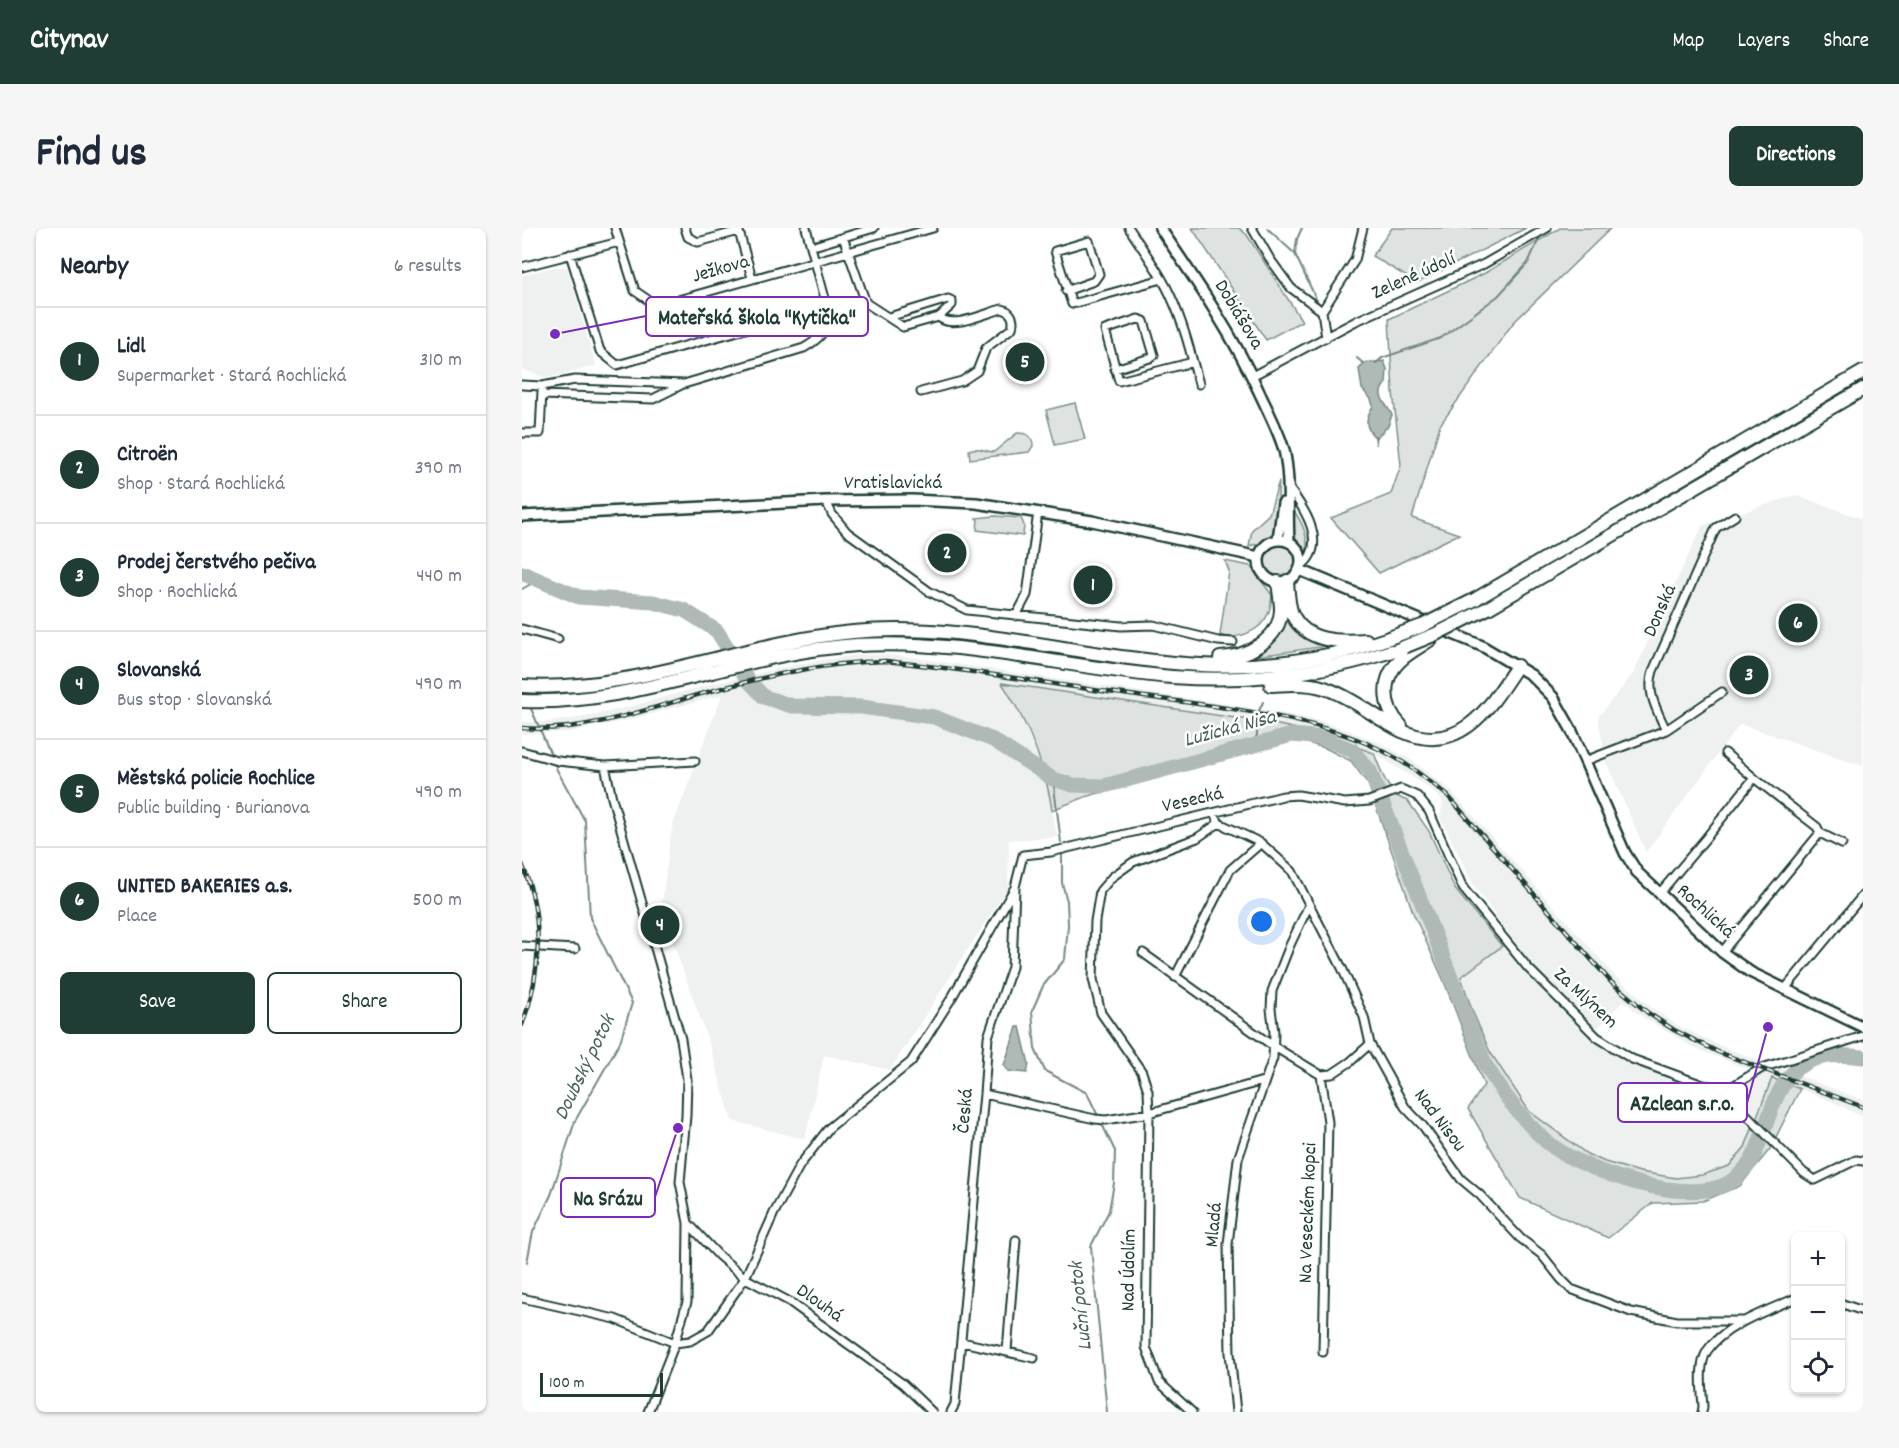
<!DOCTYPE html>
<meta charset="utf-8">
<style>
:root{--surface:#fff;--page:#f6f6f7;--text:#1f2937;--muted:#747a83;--line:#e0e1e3;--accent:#1f3d34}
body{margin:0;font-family:Dekko,sans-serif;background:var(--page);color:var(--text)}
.controls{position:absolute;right:18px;bottom:18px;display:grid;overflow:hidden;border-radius:9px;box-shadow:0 2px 4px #0004}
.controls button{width:54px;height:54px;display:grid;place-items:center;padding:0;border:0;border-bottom:2px solid var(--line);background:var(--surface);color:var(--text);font:30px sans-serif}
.scale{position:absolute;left:18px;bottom:15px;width:123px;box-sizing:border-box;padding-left:6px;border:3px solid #1f3d34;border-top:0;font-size:16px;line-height:21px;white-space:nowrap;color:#1f3d34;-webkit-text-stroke:4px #fff;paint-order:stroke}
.you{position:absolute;left:740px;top:694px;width:21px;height:21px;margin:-15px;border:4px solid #fff;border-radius:50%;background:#1a73e8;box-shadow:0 0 0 9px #1a73e833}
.badge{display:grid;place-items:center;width:39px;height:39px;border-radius:50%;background:var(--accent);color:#fff;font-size:20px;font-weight:700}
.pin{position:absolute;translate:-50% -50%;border:3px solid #fff;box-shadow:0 2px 6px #0006}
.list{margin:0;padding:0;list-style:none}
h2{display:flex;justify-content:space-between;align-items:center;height:78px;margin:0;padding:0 24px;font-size:26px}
h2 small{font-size:20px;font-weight:400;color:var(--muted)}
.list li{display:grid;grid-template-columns:39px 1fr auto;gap:18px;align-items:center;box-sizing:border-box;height:108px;padding:0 24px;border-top:2px solid var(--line)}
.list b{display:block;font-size:22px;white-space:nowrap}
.list p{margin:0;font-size:20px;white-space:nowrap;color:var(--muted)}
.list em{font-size:20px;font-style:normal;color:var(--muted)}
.actions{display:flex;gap:12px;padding:18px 24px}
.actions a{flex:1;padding:14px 0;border:2px solid var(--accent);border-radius:9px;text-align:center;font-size:21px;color:var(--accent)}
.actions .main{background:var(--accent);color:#fff}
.icon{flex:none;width:33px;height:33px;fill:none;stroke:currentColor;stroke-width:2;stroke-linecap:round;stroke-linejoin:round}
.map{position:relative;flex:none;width:1341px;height:1184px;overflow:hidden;border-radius:9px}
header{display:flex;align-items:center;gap:36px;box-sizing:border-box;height:84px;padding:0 30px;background:var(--accent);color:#fff}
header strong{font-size:28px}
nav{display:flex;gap:33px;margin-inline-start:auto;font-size:21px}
.intro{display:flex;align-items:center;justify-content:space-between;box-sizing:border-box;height:144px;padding:0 36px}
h1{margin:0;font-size:42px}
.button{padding:15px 27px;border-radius:9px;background:var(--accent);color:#fff;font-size:21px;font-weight:700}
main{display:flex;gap:36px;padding:0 36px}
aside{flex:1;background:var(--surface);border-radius:9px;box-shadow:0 2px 4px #0004}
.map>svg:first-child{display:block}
.built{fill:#eef1f0;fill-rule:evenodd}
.green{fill:#dee3e2;stroke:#7e908b;stroke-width:1.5}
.water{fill:#afbab7;stroke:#758883;stroke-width:1.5}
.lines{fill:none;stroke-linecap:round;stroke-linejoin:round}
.stream{stroke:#758883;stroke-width:2}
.river{stroke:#afbab7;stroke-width:15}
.street-casing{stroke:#1f3d34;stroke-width:11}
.secondary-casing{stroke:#1f3d34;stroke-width:14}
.highway-casing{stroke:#1f3d34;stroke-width:16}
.street{stroke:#fff;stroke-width:7}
.secondary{stroke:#fff;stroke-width:9}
.highway{stroke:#fff;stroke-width:12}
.rail-casing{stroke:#1f3d34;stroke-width:4.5}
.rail{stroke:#fff;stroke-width:2;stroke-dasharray:7;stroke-linecap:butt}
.highway-bridge-casing{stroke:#1f3d34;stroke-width:16;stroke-linecap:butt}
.highway-bridge{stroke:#fff;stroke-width:12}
.labels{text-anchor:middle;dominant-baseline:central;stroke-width:5;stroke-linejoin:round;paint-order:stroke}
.street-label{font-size:20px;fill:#1f3d34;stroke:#fff}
.water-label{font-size:21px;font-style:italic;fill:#4a625b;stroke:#fff}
.leader{fill:none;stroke:#7b2cbf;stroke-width:2}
.callout-dot{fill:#7b2cbf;stroke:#fff;stroke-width:2}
.callout{fill:#fff;stroke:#7b2cbf;stroke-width:2}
.callout-label{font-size:21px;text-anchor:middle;font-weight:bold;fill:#1f3d34}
</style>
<header>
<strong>Citynav</strong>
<nav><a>Map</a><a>Layers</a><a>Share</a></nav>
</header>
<div class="intro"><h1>Find us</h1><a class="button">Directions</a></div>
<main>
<aside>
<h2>Nearby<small>6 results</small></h2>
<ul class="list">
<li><span class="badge">1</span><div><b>Lidl</b><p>Supermarket · Stará Rochlická</p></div><em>310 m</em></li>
<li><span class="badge">2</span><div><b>Citroën</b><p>Shop · Stará Rochlická</p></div><em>390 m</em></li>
<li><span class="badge">3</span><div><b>Prodej čerstvého pečiva</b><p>Shop · Rochlická</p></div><em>440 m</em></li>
<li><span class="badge">4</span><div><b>Slovanská</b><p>Bus stop · Slovanská</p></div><em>490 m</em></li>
<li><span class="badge">5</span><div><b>Městská policie Rochlice</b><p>Public building · Burianova</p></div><em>490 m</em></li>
<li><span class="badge">6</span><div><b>UNITED BAKERIES a.s.</b><p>Place</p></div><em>500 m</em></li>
</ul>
<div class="actions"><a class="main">Save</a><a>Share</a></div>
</aside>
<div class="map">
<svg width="1341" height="1184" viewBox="0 0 1341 1184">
<rect width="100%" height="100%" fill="#fff"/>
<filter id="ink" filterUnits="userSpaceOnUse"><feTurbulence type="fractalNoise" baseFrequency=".0167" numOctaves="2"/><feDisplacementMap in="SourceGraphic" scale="12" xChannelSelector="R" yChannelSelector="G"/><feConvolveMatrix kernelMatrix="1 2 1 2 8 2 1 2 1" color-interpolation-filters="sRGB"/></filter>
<g filter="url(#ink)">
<path class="built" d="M32 39H45L74 138 25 150 0 141V47Z
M1273 267 1341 291V538L1218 496 1124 624 1084 534 1076 489 1111 446 1180 298Z
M336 427H365L394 430 749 483 803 494 857 514 891 533 930 564 1094 749 1130 780 1155 797 1199 818 1341 872V889L1311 874 1250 850 1223 919 1207 938 1180 947 1154 950 1118 944 1083 934 1065 926 1007 883 968 824 950 782 939 749 980 718 994 716 952 658 918 589 921 573 904 558 852 525 799 506 717 490 480 456 496 480 526 555 535 609 487 612 486 659 368 842 302 827 283 911 210 893 186 812 139 681 150 599 200 467 106 492 48 504 0 506V494H25L63 489 103 480 197 454 282 435ZM1101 773 1122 790 1171 819 1237 846 1218 864H1188L1103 832 1069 808Z"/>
<path class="green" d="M670 0H717L725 7 780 93 744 112Z
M870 0H1004L895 55 850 28Z
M1038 0H1089L991 95 918 197 890 290 937 306 857 345 809 290 869 266 879 237 871 164 867 91 963 45Z
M553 175 563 211 533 217 524 182Z
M495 205C504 205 511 207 511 218L507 224 448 231 447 222C457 218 463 224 472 224Z
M757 253 754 302 739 315 727 318 730 302 747 286Z
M770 280C781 295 786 307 785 326 782 319 777 315 774 310 769 301 770 290 770 280Z
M473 288 499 290 502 297 501 308 455 302 456 292 454 290Z
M742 332a16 16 0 1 1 32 0a16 16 0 1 1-32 0Z
M703 333 728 338 750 367C749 373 749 380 746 386 739 403 715 413 698 407L707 343Z
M765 389 786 410 805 418 735 428C750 417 760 408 765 389Z
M480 455 747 495 799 506 852 525C859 542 866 569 886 573L907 603 933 661 980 718 939 749 950 782 968 824 1007 883 1065 926 1083 934 1118 944 1154 950 1180 947 1207 938 1223 919 1250 850 1278 861 1248 921 1218 958 1181 973 1131 975 1086 1010 998 970 946 881 962 857 921 751 892 687 846 556 829 533 803 520 774 512 566 568 530 582C523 537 505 493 480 455Z"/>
<path class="water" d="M862 133 865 141 864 155C852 168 864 174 870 187L866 198 854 210C842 200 843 191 851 178L849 171 840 161 837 141 843 135Z
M495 799H498L507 836 505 845 486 843 482 837Z"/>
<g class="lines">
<path class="stream" d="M745 0 773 26
M780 0 775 11 773 26 796 75
M835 130 842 136
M853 136 860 130 919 110 976 68 1006 35 1017 11
M853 208 854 216
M0 361 16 352
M7 476 30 529
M736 485 741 474
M731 516 735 507V488
M531 551 539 614
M540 623V655L545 673 546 697 543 731 521 758 510 783 513 821 523 843 565 865 593 923 592 955 587 983 569 1018 585 1184
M5 1034 11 1004 29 967 53 893 98 814 110 775 68 690 63 593 35 542 32 534"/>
<path class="river" d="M0 345 57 369 131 374 162 382 195 403 225 451 242 469 270 478 339 479 412 489 471 512 531 551 551 557 582 558 770 507 801 510 830 522 848 543 963 836C980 865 1000 892 1025 914 1059 943 1173 983 1212 951 1231 936 1234 924 1242 902 1261 845 1276 821 1341 829"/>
<g class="street-casing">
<path id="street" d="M93 0 113 63 135 78 411 0
M163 0 166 9 176 14 217 3
M216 0 230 50
M730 0 748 31 769 60 800 83
M321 9 344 75
M295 17 352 0
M48 26 78 123 95 137 305 78 344 75 381 99 417 89 430 77V73L426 71 367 89
M0 39 97 14
M544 63 572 53 577 46 567 13 533 23 550 76 640 51
M804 110 800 83 833 32 841 0
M671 134 677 156
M593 141 628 130 632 127 622 93 616 91 583 102 597 153 671 134C664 106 655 77 640 51 630 34 618 17 607 0
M730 148 834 93 962 36 1025 0
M0 157 20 158 53 152 162 156 282 120C296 112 303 105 308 89L284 0
M399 164 440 153 455 143 464 120 490 100C493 91 489 83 480 81 464 85 430 102 417 89
M20 167 131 171 159 157
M0 205H18L20 163
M767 260C782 280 807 317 779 338
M304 273 310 286 325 304 408 364 445 382 599 398 631 397 696 413 711 414
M494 388 505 367 516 284
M0 401 36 411
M1144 502C1135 482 1124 465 1131 443L1194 300 1213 288
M0 523 36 533 83 538 173 533
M1203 525 1232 550
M1063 533 1144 502 1200 464
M83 538 90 570 159 811 165 851 164 888 158 954 166 995 165 1074 153 1115 126 1184
M692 585 697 595 739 615 770 643 820 740 842 789 848 816 883 879 901 898 939 951 958 967 998 1010 1020 1027 1039 1051 1049 1061 1109 1084 1155 1093H1222
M1298 605 1320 616
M1137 666 1184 610 1232 550 1295 599 1298 605 1200 724
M0 718 53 721
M621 725 751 818 799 847 810 846 828 834 848 816
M653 749 708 642 739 615
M1262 762 1341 667
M799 847 806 894 801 1124
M1206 861 1217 879 1282 945 1293 952 1334 932 1341 933
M462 866 573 891 584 892 627 885 741 853
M166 995 197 1028 223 1050 268 1074 381 1156 410 1184
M0 1070 93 1091 153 1115
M1318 1075 1341 1083
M440 1114 512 1130
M153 1115 168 1113 186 1103 223 1050 252 985 278 937 307 900 389 834 429 771 492 661
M485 1123 494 1012
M429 1184 433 1176 462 866 466 809 490 739 493 659 501 627 529 624 761 568 776 567 823 575 847 573 879 561 895 568 907 583 941 660 1006 740 1075 809 1110 831 1181 857 1206 861 1240 840 1341 808
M670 1184 637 1154 624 1119 627 885 626 863 620 844 579 785 571 751 573 693 578 663 590 649 611 634 675 610 697 595
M714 1184 708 1125 706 1016 716 931 751 830 752 804 749 781 750 763 768 717 787 677
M1180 1184 1181 1179C1180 1162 1176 1138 1185 1123 1202 1097 1247 1082 1274 1070"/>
</g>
<g class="secondary-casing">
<path id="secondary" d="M638 0C675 54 712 108 739 168 747 185 757 204 762 222 769 253 765 283 767 313
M0 288 304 273 390 272 454 275 570 293 737 329
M756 311 761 275
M737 333a21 21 0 1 1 42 0a21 21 0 1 1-42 0Z
M778 342 960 418 1009 447 1031 469 1049 501 1103 625 1115 644 1200 724 1228 744 1341 799"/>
</g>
<g class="highway-casing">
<path id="highway" d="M765 353C766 364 766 376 770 386 784 415 817 414 844 412
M954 371 1341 144
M966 380 1341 161
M698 430C724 429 758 412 759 382 759 373 757 363 756 354
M749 457C768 456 790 454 808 462 834 472 855 491 880 503 938 529 968 479 995 438
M0 458C113 465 220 414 331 404 448 393 562 431 679 437 742 440 807 431 867 410
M0 473C115 478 221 424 335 417 444 411 543 440 650 449 731 455 806 445 882 419
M879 498C860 478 858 449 881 430 889 423 899 418 909 411"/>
</g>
<use href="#street" class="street"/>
<use href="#secondary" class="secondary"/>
<use href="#highway" class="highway"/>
<g class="rail-casing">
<path id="rail" d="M0 500C58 505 120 483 175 467 236 450 301 434 364 433 441 441 517 454 594 465 676 477 779 484 855 520 881 532 904 550 926 568L1089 754 1126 785 1152 802 1196 824 1341 879
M0 636C22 687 20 745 0 797"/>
</g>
<use href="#rail" class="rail"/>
<g class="highway-bridge-casing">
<path id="highway-bridge" d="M867 410 900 398 954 371
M882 419 914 406 966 380"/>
</g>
<use href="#highway-bridge" class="highway-bridge"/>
</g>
</g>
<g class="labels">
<g class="street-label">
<text transform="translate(199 42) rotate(-16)">Ježkova</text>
<text transform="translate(892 49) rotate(-24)">Zelené údolí</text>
<text transform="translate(716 87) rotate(59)">Dobiášova</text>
<text x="371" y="256">Vratislavická</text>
<text transform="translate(1139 383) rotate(-66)">Donská</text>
<text transform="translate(671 573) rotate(-13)">Vesecká</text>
<text transform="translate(1183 684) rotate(42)">Rochlická</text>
<text transform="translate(1063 771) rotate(43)">Za Mlýnem</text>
<text transform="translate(444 883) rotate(-85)">Česká</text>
<text transform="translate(917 893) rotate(53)">Nad Nisou</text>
<text transform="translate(787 985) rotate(-88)">Na Veseckém kopci</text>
<text transform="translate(693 997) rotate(-85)">Mladá</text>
<text transform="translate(608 1042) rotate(-89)">Nad Údolím</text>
<text transform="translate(297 1076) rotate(35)">Dlouhá</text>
</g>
<g class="water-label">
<text transform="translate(708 502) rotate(-15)">Lužická Nisa</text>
<text transform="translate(64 840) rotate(-64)">Doubský potok</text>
<text transform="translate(560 1078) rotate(-96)">Luční potok</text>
</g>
</g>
<path class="leader" d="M33 106L124 88M1246 799L1225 875M156 900L133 969"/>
<g class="callout-dot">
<circle cx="33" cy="106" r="6"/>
<circle cx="1246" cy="799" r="6"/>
<circle cx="156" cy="900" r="6"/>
</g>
<g class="callout">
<rect x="124" y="69" width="222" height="39" rx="6"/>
<rect x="1096" y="855" width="129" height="39" rx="6"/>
<rect x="39" y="950" width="94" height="39" rx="6"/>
</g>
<g class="callout-label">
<text x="235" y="96">Mateřská škola "Kytička"</text>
<text x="1160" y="882">AZclean s.r.o.</text>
<text x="86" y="977">Na Srázu</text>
</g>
</svg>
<div class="controls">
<button>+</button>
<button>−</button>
<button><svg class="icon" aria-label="locate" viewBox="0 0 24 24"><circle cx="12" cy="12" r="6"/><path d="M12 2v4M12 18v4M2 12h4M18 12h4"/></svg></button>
</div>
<div class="scale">100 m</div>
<div class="you"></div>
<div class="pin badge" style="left:571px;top:357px">1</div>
<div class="pin badge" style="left:425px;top:325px">2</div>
<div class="pin badge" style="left:1227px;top:447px">3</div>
<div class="pin badge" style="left:138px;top:697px">4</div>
<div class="pin badge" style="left:503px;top:134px">5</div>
<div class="pin badge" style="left:1276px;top:395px">6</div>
</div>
</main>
